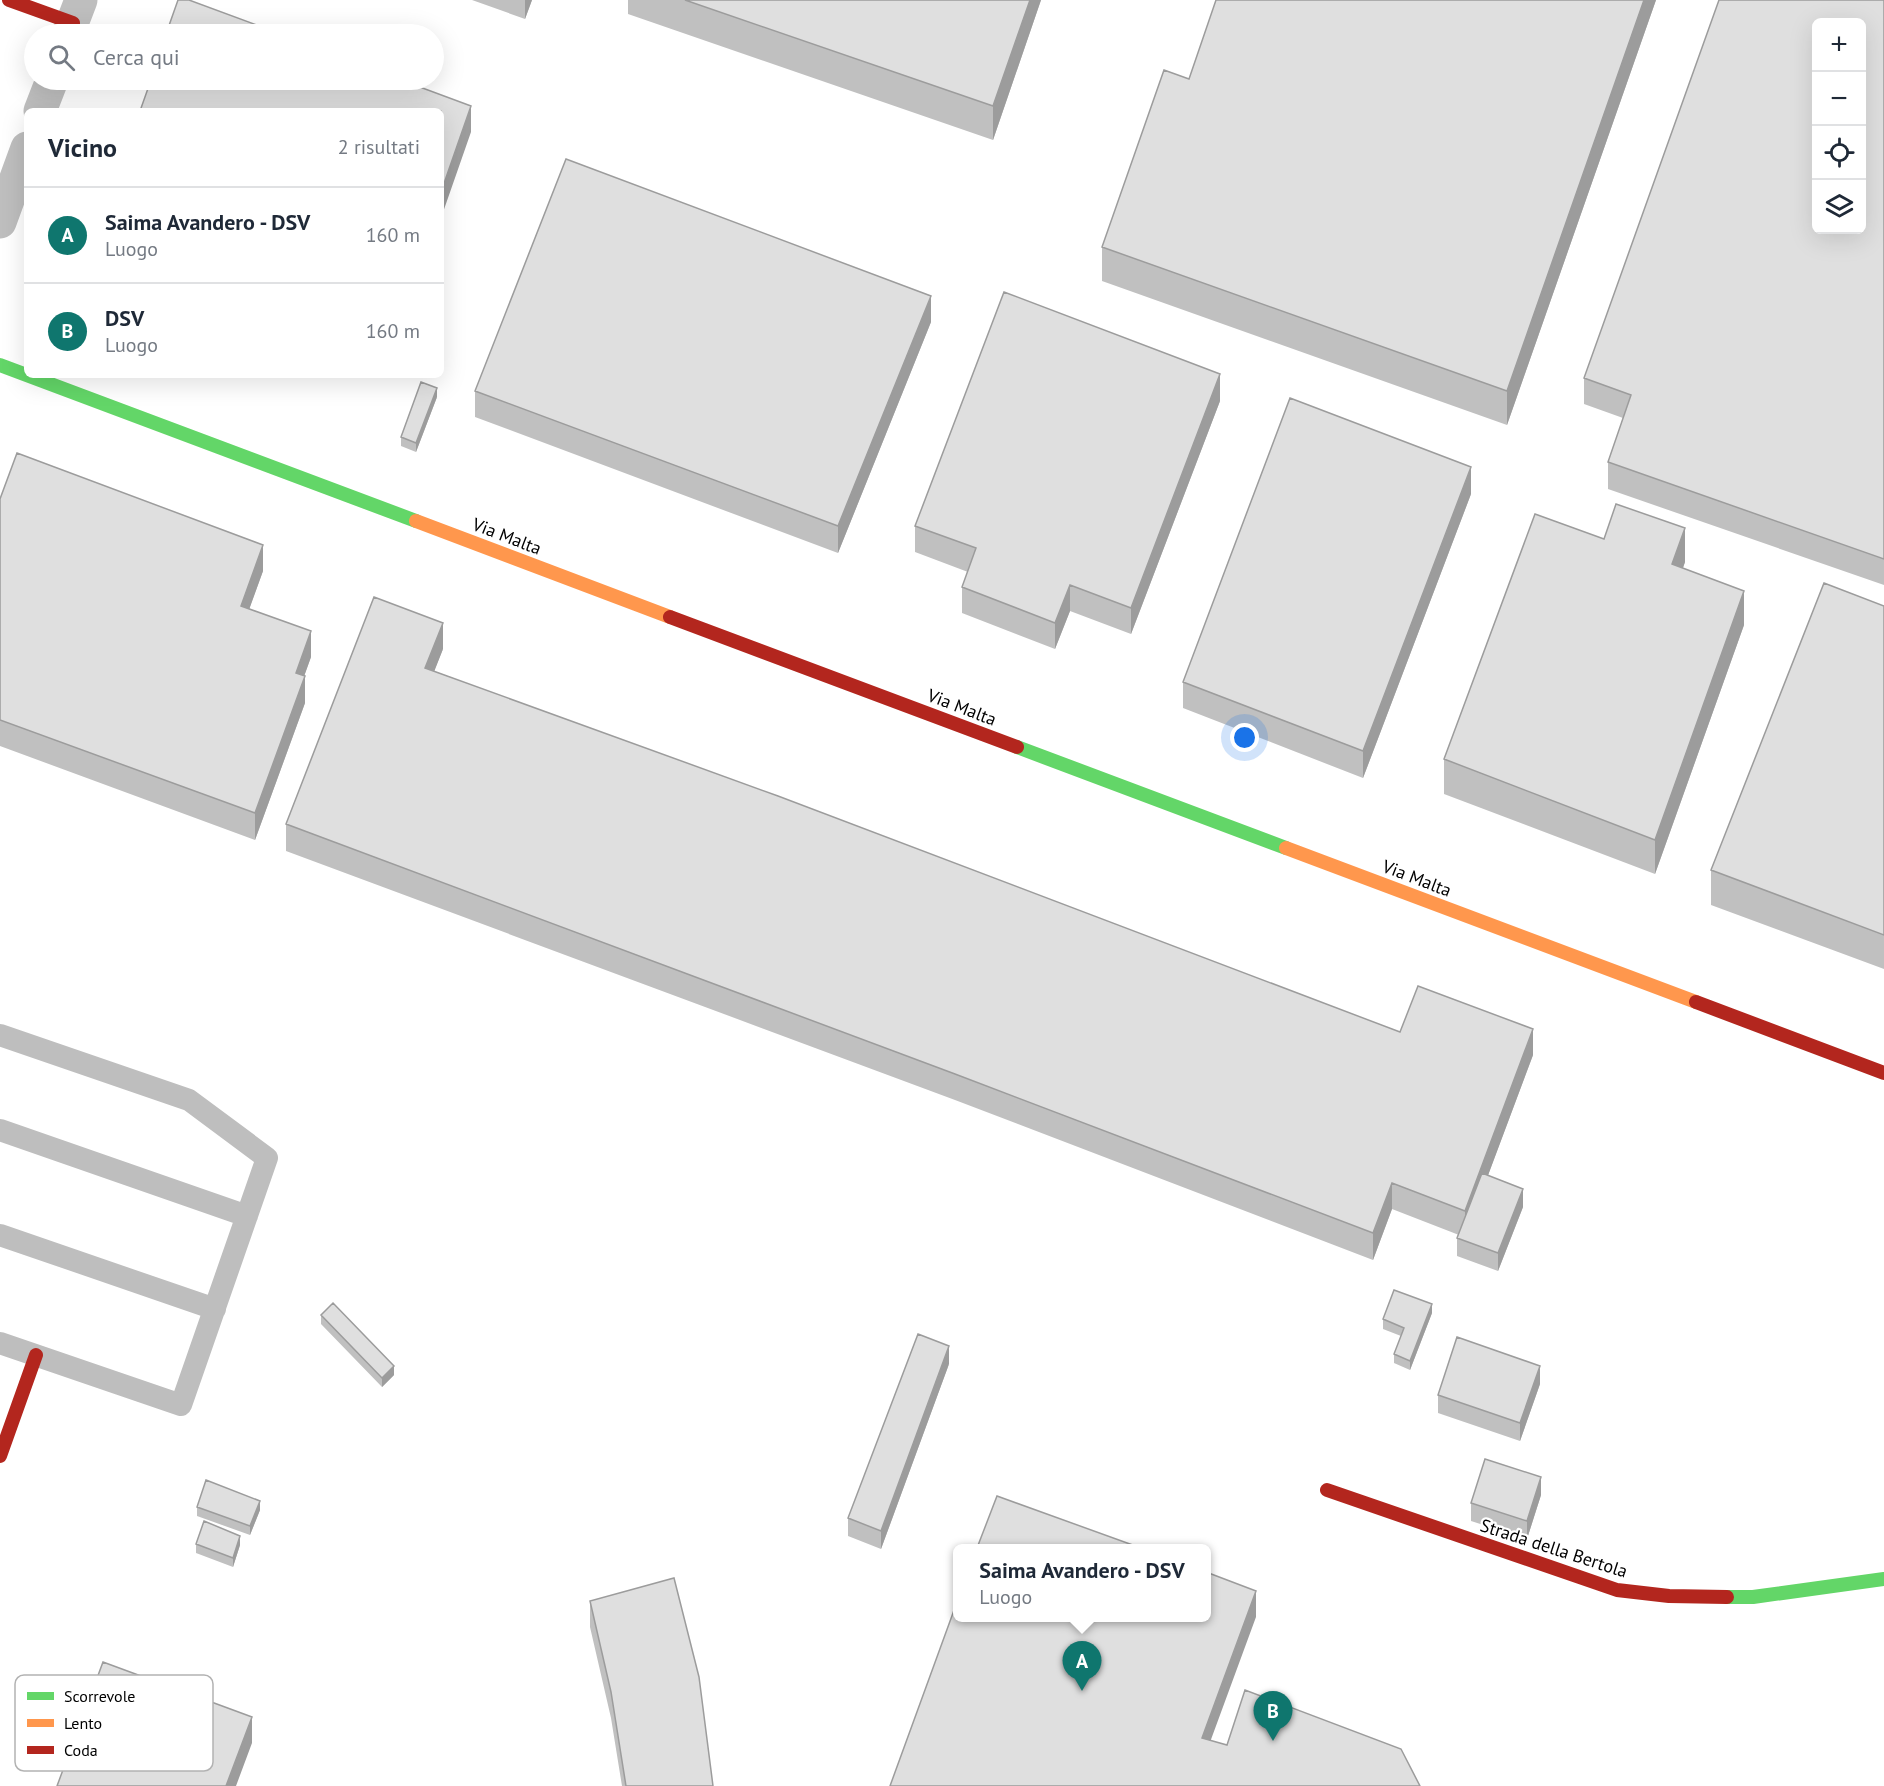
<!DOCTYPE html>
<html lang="it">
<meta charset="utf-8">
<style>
:root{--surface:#fff;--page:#f6f6f7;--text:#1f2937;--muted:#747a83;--line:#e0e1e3;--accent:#0f766e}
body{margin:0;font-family:"PT Sans",sans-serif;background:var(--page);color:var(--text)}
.controls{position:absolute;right:18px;top:18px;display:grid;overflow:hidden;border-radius:9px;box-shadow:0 6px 24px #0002}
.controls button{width:54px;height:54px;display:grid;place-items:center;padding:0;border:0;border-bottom:2px solid var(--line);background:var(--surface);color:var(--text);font:30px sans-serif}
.you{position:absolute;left:1245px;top:738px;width:21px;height:21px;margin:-15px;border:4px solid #fff;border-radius:50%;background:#1a73e8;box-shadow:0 0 0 9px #1a73e833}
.badge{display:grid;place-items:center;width:39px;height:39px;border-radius:50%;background:var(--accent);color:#fff;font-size:20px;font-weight:700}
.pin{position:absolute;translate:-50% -50px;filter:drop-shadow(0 2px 3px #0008)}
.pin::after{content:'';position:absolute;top:32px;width:21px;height:18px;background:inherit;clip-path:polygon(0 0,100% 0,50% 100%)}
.popup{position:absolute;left:953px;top:1544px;width:258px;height:78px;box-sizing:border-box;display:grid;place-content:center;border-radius:9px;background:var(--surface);filter:drop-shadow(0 2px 4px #0005);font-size:20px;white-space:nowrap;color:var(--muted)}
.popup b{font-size:22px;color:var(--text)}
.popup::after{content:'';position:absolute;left:50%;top:100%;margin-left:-12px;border:12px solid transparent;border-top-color:var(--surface)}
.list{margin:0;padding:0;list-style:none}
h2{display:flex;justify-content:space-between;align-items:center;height:78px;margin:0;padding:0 24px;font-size:26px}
h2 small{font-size:20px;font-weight:400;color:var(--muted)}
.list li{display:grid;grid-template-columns:39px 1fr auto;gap:18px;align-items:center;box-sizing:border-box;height:96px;padding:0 24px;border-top:2px solid var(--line)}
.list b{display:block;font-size:22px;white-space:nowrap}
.list p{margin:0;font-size:20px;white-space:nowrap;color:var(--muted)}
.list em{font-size:20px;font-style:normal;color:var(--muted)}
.icon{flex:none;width:33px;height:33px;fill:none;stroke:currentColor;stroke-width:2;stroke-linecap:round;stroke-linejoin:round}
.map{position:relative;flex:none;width:1884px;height:1786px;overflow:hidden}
.search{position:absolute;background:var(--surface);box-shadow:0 6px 24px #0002;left:24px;top:24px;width:420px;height:66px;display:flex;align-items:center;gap:15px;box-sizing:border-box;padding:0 21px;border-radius:33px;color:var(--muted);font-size:22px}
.panel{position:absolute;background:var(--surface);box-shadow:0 6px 24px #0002;left:24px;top:108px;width:420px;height:270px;border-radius:9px}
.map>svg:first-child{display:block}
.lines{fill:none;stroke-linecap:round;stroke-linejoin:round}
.lane{stroke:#bebebe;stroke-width:22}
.street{stroke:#bebebe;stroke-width:33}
.fast{stroke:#63d668;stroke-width:14}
.slow{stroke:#ff974d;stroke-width:14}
.jam{stroke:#b3261e;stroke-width:14}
.wall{fill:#c0c0c0}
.shaded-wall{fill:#9c9c9c}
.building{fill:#dfdfdf;stroke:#9c9c9c;stroke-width:1.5;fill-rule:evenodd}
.labels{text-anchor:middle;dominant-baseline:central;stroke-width:4.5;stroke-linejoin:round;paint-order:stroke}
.street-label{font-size:18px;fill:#000;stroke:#fff}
.key{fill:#fff;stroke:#b2b2b2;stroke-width:1.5}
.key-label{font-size:16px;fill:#000}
</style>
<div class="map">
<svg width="1884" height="1786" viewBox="0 0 1884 1786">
<rect width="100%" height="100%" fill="#fff"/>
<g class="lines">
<path class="lane" d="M0 1035 189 1100 267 1158 181 1405 0 1343
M0 1130 247 1216
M0 1235 215 1309"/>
<path class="street" d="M68 34 81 0
M40 111 52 80
M0 222 27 148"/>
<path class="fast" d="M0 365 416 521
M1017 747 1286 848
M1727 1597H1753L1884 1579"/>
<path class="slow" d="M416 521 670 617
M1286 848 1696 1002"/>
<path class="jam" d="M9 0 73 23
M670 617 1017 747
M1696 1002 1884 1073
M0 1456 36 1355
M1327 1490 1617 1590 1669 1596 1727 1597"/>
</g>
<path class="wall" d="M472 0H532L525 19Z
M628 0H1041L993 140 628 14Z
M1656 0 1507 425 1102 281V247L1189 79Z
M1884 0V585L1608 489V462L1623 418 1584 404V378Z
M931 322 838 553 475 417V391Z
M437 397 416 452 401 446V437Z
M1220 401 1131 634 1070 611 1055 649 962 613V587L968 572 915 552V526Z
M1471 494 1363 778 1183 708V682Z
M0 499 263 571 249 609 311 657 304 676 305 703 255 840 0 746Z
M1604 539 1685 562 1683 568 1744 625 1655 874 1444 794V759Z
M1884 606V969L1711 905V870Z
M443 649 434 671 1400 1032 1533 1055 1488 1175 1523 1207 1498 1271 1457 1256V1238L1459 1235 1392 1209 1373 1260 955 1100 286 851V824Z
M1432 1313 1410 1370 1394 1363V1354L1401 1336 1383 1329V1319Z
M321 1315 394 1375 382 1387 321 1324Z
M949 1364 881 1549 848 1536V1518Z
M1540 1384 1520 1441 1438 1413V1395Z
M1541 1495 1527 1539 1471 1521V1503Z
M197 1507 260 1510 250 1535 197 1516Z
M196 1544 240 1545 233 1567 196 1553Z
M590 1601 713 1786H622L611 1718 590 1627Z"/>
<path class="shaded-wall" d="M525 0H532L525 19Z
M1030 0H1041L993 140V106Z
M1644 0H1656L1507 425V391Z
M471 106V132L441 218V192Z
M931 296V322L838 553V526Z
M1220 374V401L1131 634V608Z
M437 388V397L416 452V443Z
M1471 467V494L1363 778V751Z
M1685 528V562L1672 598V564Z
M263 545V571L241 632V606Z
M1070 585V611L1055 649V623Z
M1744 591V625L1655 874V840Z
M443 623V649L425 695V668Z
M311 631V657L296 699V673Z
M305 676V703L255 840V813Z
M1533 1029V1055L1465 1237V1211Z
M1392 1183V1209L1373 1260V1233Z
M1523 1189V1207L1498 1271V1253Z
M1432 1304V1313L1410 1370V1361Z
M949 1346V1364L881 1549V1531Z
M394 1366V1375L382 1387V1378Z
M1540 1366V1384L1520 1441V1423Z
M1541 1477V1495L1527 1539V1521Z
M260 1501V1510L250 1535V1526Z
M240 1536V1545L233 1567V1558Z
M1256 1591V1617L1202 1764V1738Z
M252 1717V1743L236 1786H226Z"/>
<path class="building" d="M178 0H189L281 34H166Z
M685 0H1030L993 106Z
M1216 0H1644L1507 391 1102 247 1164 70 1189 79Z
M1719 0H1884V559L1608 462 1631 395 1584 378ZM1816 22H1862V230H1816Z
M151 80H401L471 106 441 192V111H140Z
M566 159 931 296 838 526 475 391Z
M1004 292 1220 374 1131 608 1070 585 1055 623 962 587 976 548 915 526Z
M421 382 437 388 416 443 401 437Z
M1290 398 1471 467 1363 751 1183 682Z
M17 453 263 545 241 606 311 631 296 673 305 676 255 813 0 720V499Z
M1616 504 1685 528 1672 564 1744 591 1655 840 1444 759 1535 514 1604 539Z
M1824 583 1884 606V935L1711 870Z
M374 597 443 623 425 668 778 796 1400 1032 1418 986 1533 1029 1465 1211 1392 1183 1373 1233 955 1074 286 824Z
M1482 1173 1523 1189 1498 1253 1457 1238Z
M1394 1290 1432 1304 1410 1361 1394 1354 1404 1328 1383 1319Z
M333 1303 394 1366 382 1378 321 1315Z
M918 1334 949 1346 881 1531 848 1518Z
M1457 1337 1540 1366 1520 1423 1438 1395Z
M1485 1459 1541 1477 1527 1521 1471 1503Z
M206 1480 260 1501 250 1526 197 1507Z
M997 1496 1141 1548H977Z
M204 1521 240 1536 233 1558 196 1544Z
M1206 1572 1256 1591 1202 1738 1227 1745 1245 1690 1401 1749 1420 1786H890L957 1602V1617H1206Z
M674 1578 699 1677 713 1786H626L611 1692 590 1601Z
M103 1662 252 1717 226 1786H57Z"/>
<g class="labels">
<g class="street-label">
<text transform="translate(507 536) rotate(21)">Via Malta</text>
<text transform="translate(962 707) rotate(21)">Via Malta</text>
<text transform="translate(1417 878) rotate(21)">Via Malta</text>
<text transform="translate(1554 1548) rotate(18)">Strada della Bertola</text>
</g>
</g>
<rect x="15" y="1675" width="198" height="96" rx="9" class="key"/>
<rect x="27" y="1692" width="27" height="8" fill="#63d668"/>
<rect x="27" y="1719" width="27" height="8" fill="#ff974d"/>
<rect x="27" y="1746" width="27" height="8" fill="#b3261e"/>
<g class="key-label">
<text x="64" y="1702">Scorrevole</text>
<text x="64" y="1729">Lento</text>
<text x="64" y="1756">Coda</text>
</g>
</svg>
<div class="controls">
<button>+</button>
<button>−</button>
<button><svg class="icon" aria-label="locate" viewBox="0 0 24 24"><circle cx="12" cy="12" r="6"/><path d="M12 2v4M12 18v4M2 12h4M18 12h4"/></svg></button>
<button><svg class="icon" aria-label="layers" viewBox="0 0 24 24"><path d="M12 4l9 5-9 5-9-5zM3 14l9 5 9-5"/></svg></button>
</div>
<div class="you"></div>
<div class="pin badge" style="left:1082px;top:1691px">A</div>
<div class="popup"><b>Saima Avandero - DSV</b>Luogo</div>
<div class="pin badge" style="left:1273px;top:1741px">B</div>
<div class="search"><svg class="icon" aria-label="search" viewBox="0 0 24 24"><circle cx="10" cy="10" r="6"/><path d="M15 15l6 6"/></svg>Cerca qui</div>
<section class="panel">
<h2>Vicino<small>2 risultati</small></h2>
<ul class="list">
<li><span class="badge">A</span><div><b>Saima Avandero - DSV</b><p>Luogo</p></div><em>160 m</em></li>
<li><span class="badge">B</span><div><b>DSV</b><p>Luogo</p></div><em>160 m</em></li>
</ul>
</section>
</div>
